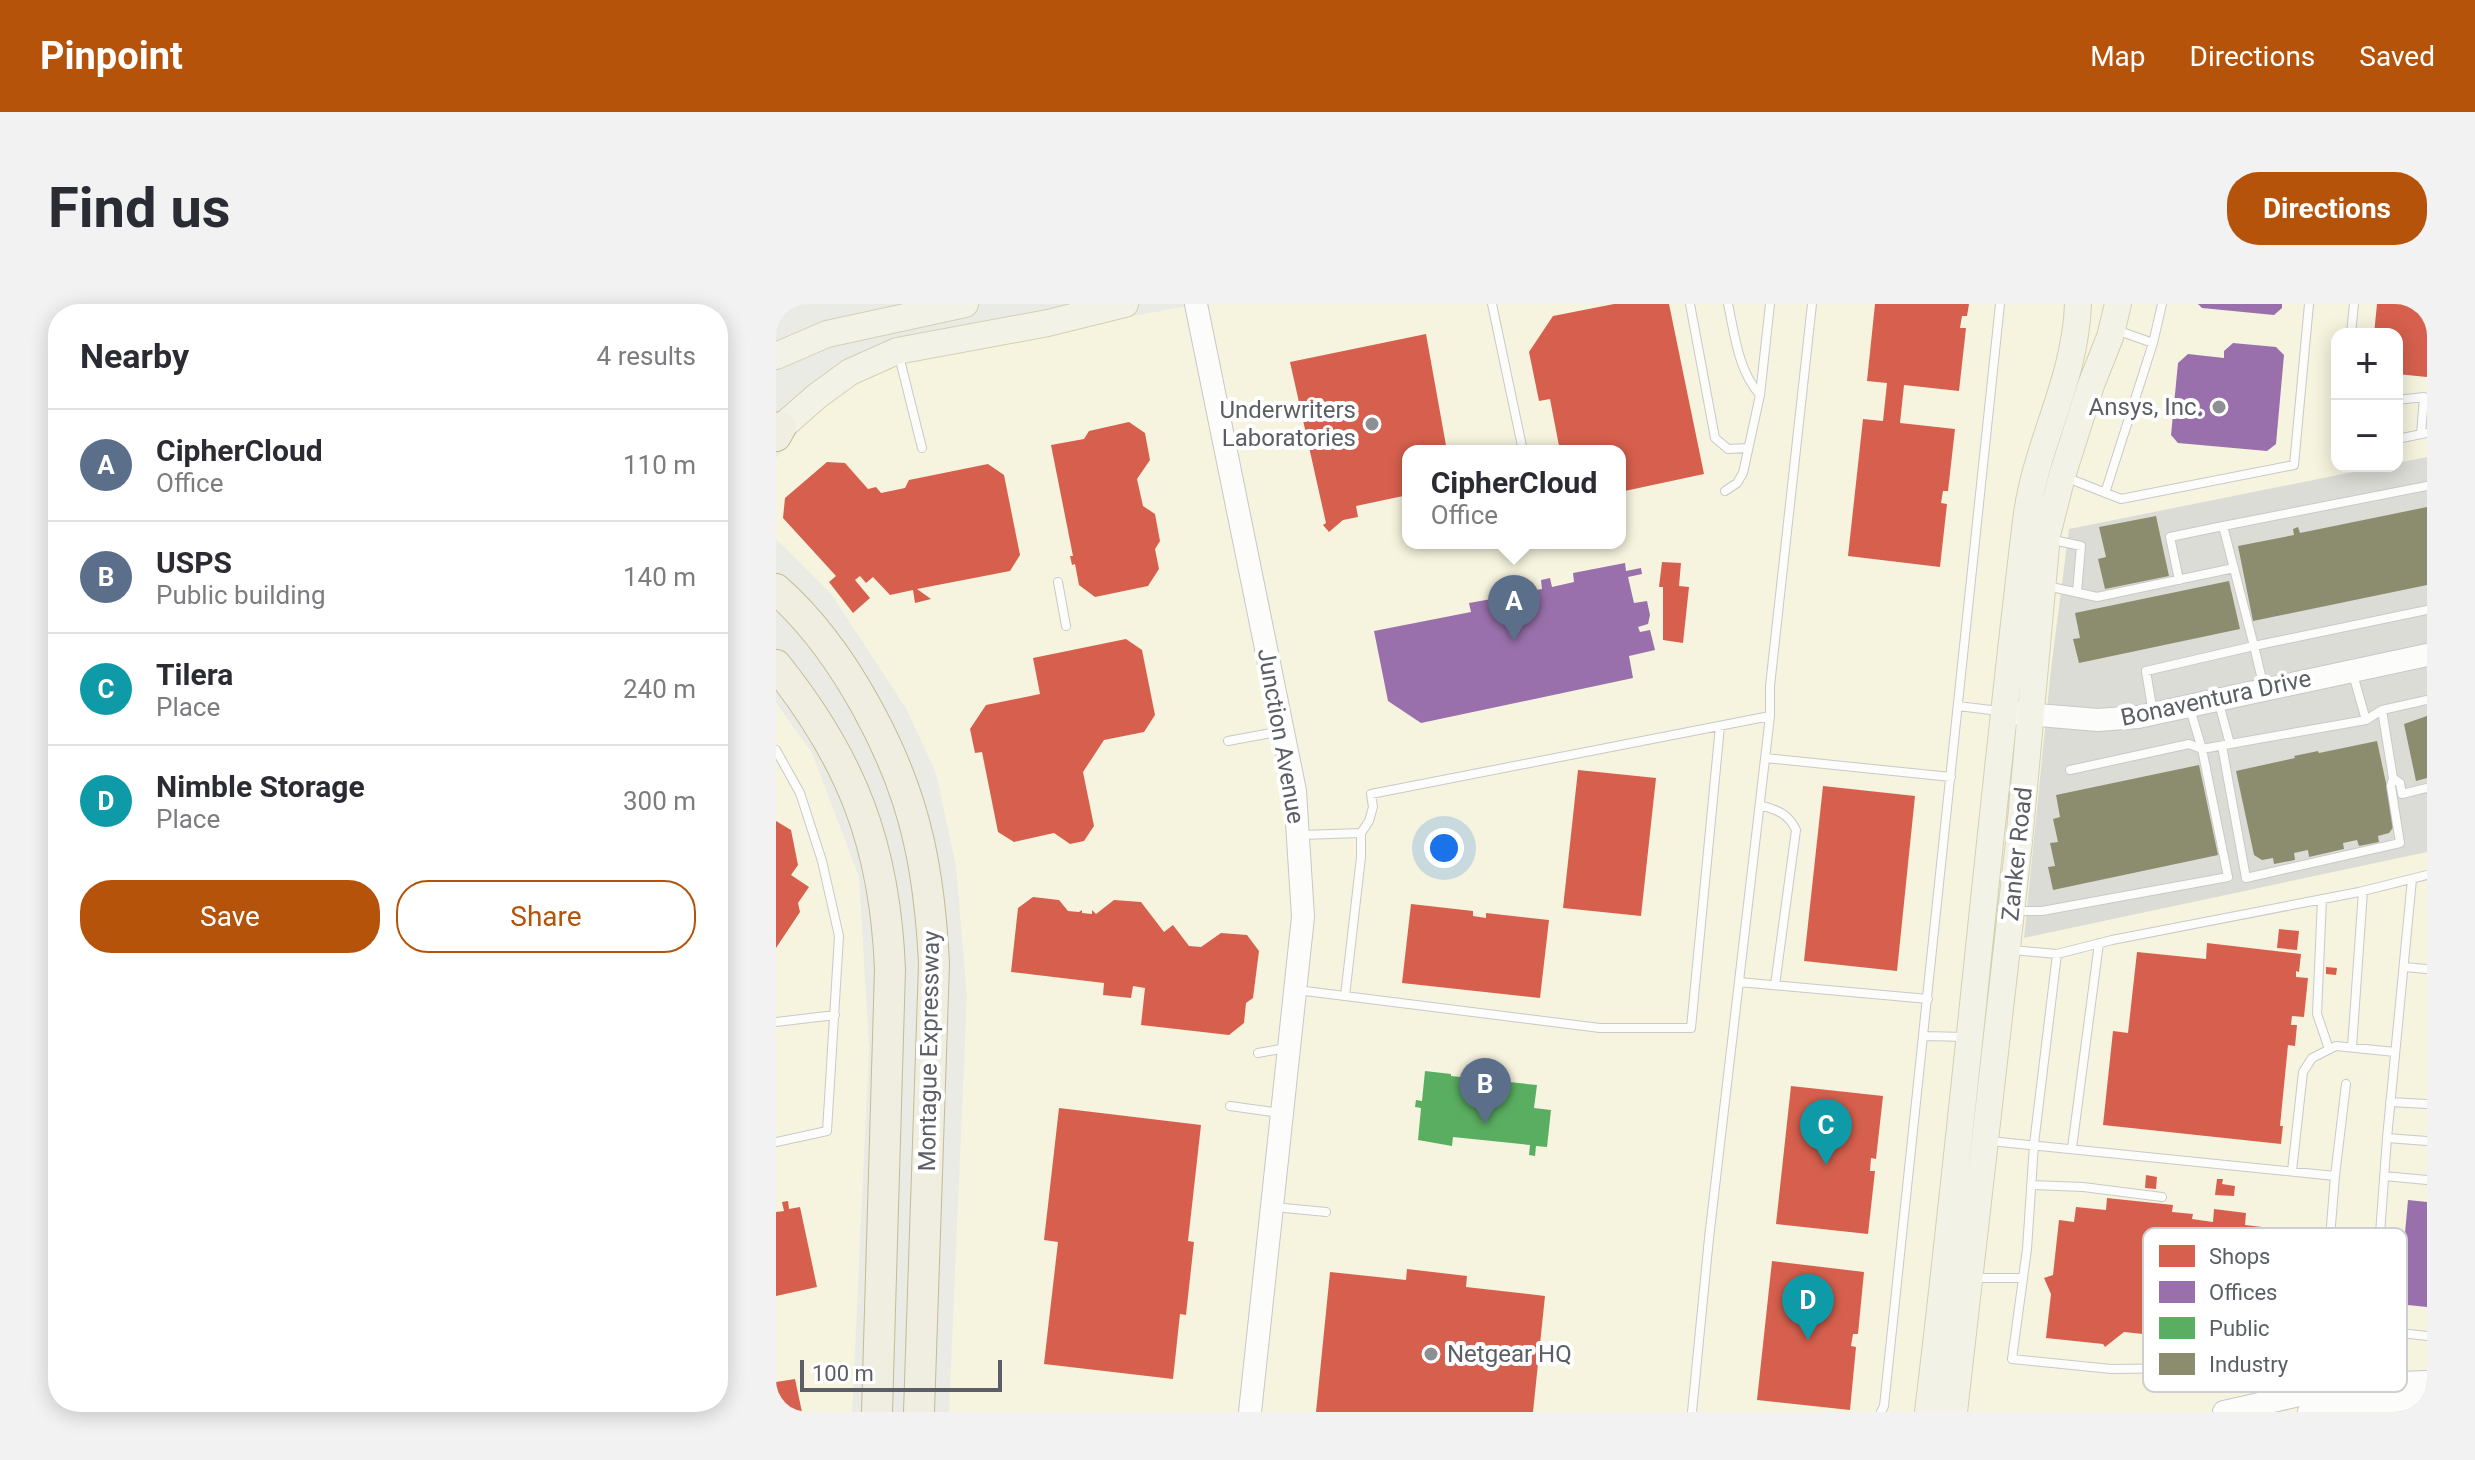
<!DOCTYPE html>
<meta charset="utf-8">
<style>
:root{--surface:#fff;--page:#f2f2f3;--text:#2b2b33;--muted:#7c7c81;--line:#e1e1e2;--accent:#b45309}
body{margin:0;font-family:Roboto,sans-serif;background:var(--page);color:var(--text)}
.controls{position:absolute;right:24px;top:24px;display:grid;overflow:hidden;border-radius:16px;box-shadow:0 4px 20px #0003}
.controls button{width:72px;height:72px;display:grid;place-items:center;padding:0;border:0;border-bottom:2px solid var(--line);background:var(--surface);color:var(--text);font:40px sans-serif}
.scale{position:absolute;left:24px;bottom:20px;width:202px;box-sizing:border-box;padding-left:8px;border:4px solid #5b5e64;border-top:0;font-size:22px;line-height:28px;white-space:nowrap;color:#5b5e64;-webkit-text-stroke:6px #fff;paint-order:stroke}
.you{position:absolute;left:668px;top:544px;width:28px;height:28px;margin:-20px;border:6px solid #fff;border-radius:50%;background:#1a73e8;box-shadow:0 0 0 12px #1a73e833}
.badge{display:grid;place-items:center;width:52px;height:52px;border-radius:50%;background:var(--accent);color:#fff;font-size:26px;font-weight:700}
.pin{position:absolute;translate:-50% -66px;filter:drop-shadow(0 2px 4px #0008)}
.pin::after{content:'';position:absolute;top:42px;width:28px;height:24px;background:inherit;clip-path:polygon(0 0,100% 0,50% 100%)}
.popup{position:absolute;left:626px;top:141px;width:224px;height:104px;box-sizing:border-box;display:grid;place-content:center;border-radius:16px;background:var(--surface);filter:drop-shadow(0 2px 6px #0005);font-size:26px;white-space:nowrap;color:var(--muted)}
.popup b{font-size:30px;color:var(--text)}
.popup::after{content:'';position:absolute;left:50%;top:100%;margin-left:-16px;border:16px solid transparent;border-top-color:var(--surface)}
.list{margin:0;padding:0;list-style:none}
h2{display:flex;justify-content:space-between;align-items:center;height:104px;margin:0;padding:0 32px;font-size:34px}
h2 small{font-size:26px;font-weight:400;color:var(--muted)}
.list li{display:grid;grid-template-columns:52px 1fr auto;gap:24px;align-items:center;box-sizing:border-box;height:112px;padding:0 32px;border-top:2px solid var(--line)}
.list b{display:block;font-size:30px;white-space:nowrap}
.list p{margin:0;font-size:26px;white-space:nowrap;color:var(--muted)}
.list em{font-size:26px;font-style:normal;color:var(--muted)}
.actions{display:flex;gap:16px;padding:24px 32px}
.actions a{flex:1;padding:18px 0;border:2px solid var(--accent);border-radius:32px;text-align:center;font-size:28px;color:var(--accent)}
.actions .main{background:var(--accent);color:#fff}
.map{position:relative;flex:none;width:1651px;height:1108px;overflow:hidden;border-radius:32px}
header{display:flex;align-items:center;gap:48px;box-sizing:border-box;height:112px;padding:0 40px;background:var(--accent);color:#fff}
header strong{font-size:38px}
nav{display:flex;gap:44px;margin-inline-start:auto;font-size:28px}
.intro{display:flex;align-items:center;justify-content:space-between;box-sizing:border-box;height:192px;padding:0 48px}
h1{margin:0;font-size:56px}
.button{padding:20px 36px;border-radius:32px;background:var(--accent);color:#fff;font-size:28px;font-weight:700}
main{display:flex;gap:48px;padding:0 48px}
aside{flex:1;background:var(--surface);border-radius:32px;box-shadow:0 4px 20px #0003}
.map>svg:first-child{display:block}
.commercial{fill:#f6f4de;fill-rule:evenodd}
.industrial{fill:#dcdcd7}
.shops{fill:#d6604d}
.offices{fill:#9970ab}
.public{fill:#5aae61}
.industry{fill:#8c8c6e}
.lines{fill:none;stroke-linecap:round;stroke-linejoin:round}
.lane-casing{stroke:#c8c9c8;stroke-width:10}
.secondary-casing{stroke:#c7c7c7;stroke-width:24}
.primary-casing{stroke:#d4d0b3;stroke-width:28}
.highway-casing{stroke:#c3bb92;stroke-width:32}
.lane{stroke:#fcfcfb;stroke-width:8}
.secondary{stroke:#fcfcfb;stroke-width:22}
.primary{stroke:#f3f2e7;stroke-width:26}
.highway{stroke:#efeee0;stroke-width:30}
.poi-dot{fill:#8d8f92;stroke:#fff;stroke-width:3}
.labels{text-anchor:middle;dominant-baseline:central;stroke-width:8;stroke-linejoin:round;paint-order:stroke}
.poi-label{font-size:24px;fill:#5b5e64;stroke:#fff;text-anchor:end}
.street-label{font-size:24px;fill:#5b5e64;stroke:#fff}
.key{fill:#fff;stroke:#cecfd0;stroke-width:2}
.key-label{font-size:22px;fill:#5b5e64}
</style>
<header>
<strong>Pinpoint</strong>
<nav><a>Map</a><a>Directions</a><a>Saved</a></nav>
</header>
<div class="intro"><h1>Find us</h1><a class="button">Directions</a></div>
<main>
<aside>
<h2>Nearby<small>4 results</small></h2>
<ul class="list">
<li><span class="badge" style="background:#5c6f8a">A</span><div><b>CipherCloud</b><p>Office</p></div><em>110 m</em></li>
<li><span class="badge" style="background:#5c6f8a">B</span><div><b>USPS</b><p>Public building</p></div><em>140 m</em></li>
<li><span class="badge" style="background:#0f9aa8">C</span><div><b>Tilera</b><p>Place</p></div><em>240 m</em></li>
<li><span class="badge" style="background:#0f9aa8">D</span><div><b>Nimble Storage</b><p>Place</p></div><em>300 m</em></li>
</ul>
<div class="actions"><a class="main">Save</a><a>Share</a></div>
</aside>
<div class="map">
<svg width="1651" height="1108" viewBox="0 0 1651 1108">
<rect width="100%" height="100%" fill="#ebebe6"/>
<path class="commercial" d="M422 0H1651V1108H173L191 693 180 562 160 469 131 406 56 291 0 235V154L30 119 60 90 136 54ZM1561 30H1621V162H1561ZM632 147H844V239H632Z
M0 399 36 449 83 573 93 743 76 1108H0Z"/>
<path class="industrial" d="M1651 153V548L1248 634 1275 365 1293 225 1607 162H1621V159Z"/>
<path class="shops" d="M838 0H893L928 170 844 188V147H784L774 95 763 97 753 48 777 12Z
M1099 0H1193L1191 12H1186L1184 24H1190L1183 87 1128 81 1124 119 1179 125 1172 187H1167L1165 199 1171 200 1164 263 1072 252 1087 115 1107 117 1111 79 1091 77Z
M1601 0H1651V73L1621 70V30H1598Z
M650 30 671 147H632V191L580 202 582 213 567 216 553 228 547 221 550 219 514 58Z
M353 118 369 129 374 156 361 175 367 202 379 210 384 237 379 245 383 265 372 282 319 293 303 281 299 260 296 261 294 252H297L275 141 308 135 313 127Z
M51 158 69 159 92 185 100 183 105 189 129 184 133 176 212 160 228 171 244 251 234 267 141 285 155 295 139 299 137 286 114 291 97 273 90 279 84 272 79 276 94 294 77 309 53 278 60 272 7 214 9 194Z
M886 258 905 259 903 282 913 283 907 339 887 336V283H883Z
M350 335 366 346 379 411 368 428 328 436 307 468 318 522 308 537 294 540 278 529 238 538 222 528 206 448 199 449 194 425 210 401 264 390 257 354Z
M802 466 880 474 865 612 787 604Z
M1047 482 1139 492 1121 667 1028 657Z
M0 517 15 526 22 561 15 571 33 583 22 599 24 608 0 644Z
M257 593 283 596 292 607 303 608 306 606V609L316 610V606L320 610 338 596 365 598 388 628 397 621 413 642 425 643 445 629 471 631 483 647 477 694 470 699 468 719 453 731 365 721 369 684 357 682 355 694 327 691 328 679 235 668 242 604Z
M635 600 697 607V612L710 614V609L773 616 764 694 626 679Z
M1503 625 1523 627 1521 646 1501 644Z
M1431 639 1525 650 1523 668 1520 667V673L1532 674 1528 713 1516 712 1515 721H1521L1519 742 1512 741 1504 822H1507L1505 840 1327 821 1337 727 1352 729 1361 648 1430 655Z
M1550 663 1561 664 1560 671 1550 670Z
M1015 782 1107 792 1100 855 1095 854 1094 867H1099L1092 930 1000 920Z
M283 804 425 821 412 937 418 938 410 1011 404 1010 397 1075 268 1060 282 938 268 936Z
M1370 871 1381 873 1380 885 1369 884Z
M1441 875H1447L1446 880 1459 882 1458 892 1439 891Z
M1331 894 1397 901 1396 908 1417 910 1416 915 1437 918 1438 905 1470 909 1469 921 1530 928 1520 1016 1474 1011 1457 1024 1427 1021 1408 1036 1405 1034 1348 1028 1329 1043 1327 1040 1270 1034 1275 990 1268 974 1277 971 1283 916 1298 918 1300 903 1330 906Z
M12 897 13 905 24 903 41 983 0 992V908L8 907 6 898Z
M996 957 1088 968 1082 1030H1077L1075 1042 1080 1043 1074 1106 981 1096Z
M631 965 691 972 690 983 769 992 757 1108H540L554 968 630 976Z
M19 1075 26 1108H0V1078Z"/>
<path class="offices" d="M1422 0H1506V4L1498 11 1426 4Z
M1457 39 1500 43 1508 51 1500 140 1491 147 1402 139 1395 131 1402 59 1412 50 1448 54V47Z
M849 259 850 267 865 264 866 270 852 273 858 299 871 297 874 311 872 320 862 323 864 328 874 326 879 346 853 352 857 374 645 419 612 397 598 327 695 308 693 299 721 294 718 282 735 279 737 290 766 285 765 276 774 274 776 283 798 278 797 269Z
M1632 896 1651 898V1003L1622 1000 1626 956 1621 955 1623 939 1628 940Z"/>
<path class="public" d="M649 767 675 770V772L761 781 758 804 775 806 771 843 760 842 759 852 753 851 754 841 677 833 676 842 642 836 645 804 639 803 640 796 646 797Z"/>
<path class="industry" d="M1651 203V281L1477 317 1462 242 1518 231 1517 225 1522 223 1524 229Z
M1380 212 1393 272 1329 285 1322 255 1330 253 1323 223Z
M1453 277 1464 325 1303 359 1297 335 1304 334 1299 309Z
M1651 412V474L1640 477 1628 420Z
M1601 437 1619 521 1613 529 1602 532 1603 538 1583 542 1581 536 1567 539 1568 545 1533 553 1532 546 1518 549 1519 556 1498 560 1497 554 1486 556 1478 551 1460 467 1519 454 1518 452 1542 447 1543 449Z
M1423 461 1442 551 1277 586 1272 563 1279 562 1274 539 1282 538 1277 515 1284 513 1280 491Z"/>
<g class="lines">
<g class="lane-casing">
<path id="lane" d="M716 0 747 147
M914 0 939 134 952 145 972 144
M952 0C959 32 962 66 984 91
M1340 26 1377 39
M1575 30 1578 0
M123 52 146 144
M1621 96 1648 93 1645 130
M1621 135 1651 129
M1289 173 1345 195 1518 161 1533 0
M949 187 961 179 967 169 984 91 994 0
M1329 189 1377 39 1386 0
M1273 235 1305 242 1301 288
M1403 276 1394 233 1447 222
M282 278 290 322
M1271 282 1321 293 1458 264
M1576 367 1590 416
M1488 384 1478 342 1651 306
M1442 396 1454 440
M1182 402 1223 407
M1606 406 1617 474 1624 479 1626 490 1651 484
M1377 409 1370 367 1478 342 1447 222 1651 182
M452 437 506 427
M1446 442 1470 574 1624 539 1615 482 1617 474
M0 446 24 489 46 557 63 632 51 827 0 838
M989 454 1175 473
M1294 466 1413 440 1426 445 1590 416 1606 406 1651 396
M984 501C1001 506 1012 509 1020 526L999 681
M526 531 585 529
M1546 595 1541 710 1553 745
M1240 607H1266L1452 573 1426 445 1414 405
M1236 646 1281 650 1336 636 1583 588 1651 571
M1281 650 1258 840 1251 945 1236 1055 1335 1065 1422 1064 1505 1051 1559 1028 1583 1024 1651 1032
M1628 663 1651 665
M963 678 1152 695
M521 686 824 724H915L944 422
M569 692 585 553V529L593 517 597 503 595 490 994 412
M0 718 59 711
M1148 732 1191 733
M1576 743 1587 587
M482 749 510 744
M1614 798 1651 800
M454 802 504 809
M1611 834 1651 837
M1214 837 1559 872 1548 1008 1559 1028 1568 1079
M1296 844 1323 639
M1516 867 1527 768 1536 754 1560 742 1619 748
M1559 872 1570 780
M1608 872 1651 876
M1255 881 1307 883 1386 893
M498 903 550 908
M1196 974H1247
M1597 1026 1611 834 1636 575
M916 1108 933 934 994 412V382L1036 0
M1105 1108 1108 1102 1224 0"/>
</g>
<g class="secondary-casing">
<path id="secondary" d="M420 0 519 487 527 613 474 1108
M1237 409 1322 416 1362 413 1651 351
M1448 1108 1568 1081 1651 1078
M1533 1108 1570 1101 1651 1097"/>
</g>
<g class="primary-casing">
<path id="primary" d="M0 52 51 30 189 0
M0 128 41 92 74 68 121 47 272 19 349 0
M1152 1108C1188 811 1214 514 1250 217 1259 140 1299 80 1302 0
M1178 1108 1243 538 1271 231 1286 172 1315 81 1334 33 1342 0"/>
</g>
<g class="highway-casing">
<path id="highway" d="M0 132 5 123
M0 285C67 344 124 451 143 538 152 578 156 619 158 660L143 1108
M0 361C77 457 109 543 114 665L101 1108"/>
</g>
<use href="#lane" class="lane"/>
<use href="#secondary" class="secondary"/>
<use href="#primary" class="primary"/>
<use href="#highway" class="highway"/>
</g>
<g class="poi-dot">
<circle cx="1443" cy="103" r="8"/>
<circle cx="596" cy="120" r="8"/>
<circle cx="655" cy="1050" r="8"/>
</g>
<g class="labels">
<g class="poi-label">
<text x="1427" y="103">Ansys, Inc.</text>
<text x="580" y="106">Underwriters<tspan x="580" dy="28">Laboratories</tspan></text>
<text x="671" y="1050" text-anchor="start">Netgear HQ</text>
</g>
<g class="street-label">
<text transform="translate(1440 394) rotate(-12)">Bonaventura Drive</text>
<text transform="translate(505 432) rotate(80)">Junction Avenue</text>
<text transform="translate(1241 550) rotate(-84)">Zanker Road</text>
<text transform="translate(153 747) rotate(-89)">Montague Expressway</text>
</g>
</g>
<rect x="1367" y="924" width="264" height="164" rx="12" class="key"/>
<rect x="1383" y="941" width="36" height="22" fill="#d6604d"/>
<rect x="1383" y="977" width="36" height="22" fill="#9970ab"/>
<rect x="1383" y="1013" width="36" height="22" fill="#5aae61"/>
<rect x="1383" y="1049" width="36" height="22" fill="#8c8c6e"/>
<g class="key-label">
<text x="1433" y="960">Shops</text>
<text x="1433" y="996">Offices</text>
<text x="1433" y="1032">Public</text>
<text x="1433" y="1068">Industry</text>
</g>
</svg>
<div class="controls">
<button>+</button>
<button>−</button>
</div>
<div class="scale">100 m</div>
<div class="you"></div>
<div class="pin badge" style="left:738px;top:337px;background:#5c6f8a">A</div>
<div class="popup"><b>CipherCloud</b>Office</div>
<div class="pin badge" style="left:709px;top:820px;background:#5c6f8a">B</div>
<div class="pin badge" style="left:1050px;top:861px;background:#0f9aa8">C</div>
<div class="pin badge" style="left:1032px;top:1036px;background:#0f9aa8">D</div>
</div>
</main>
